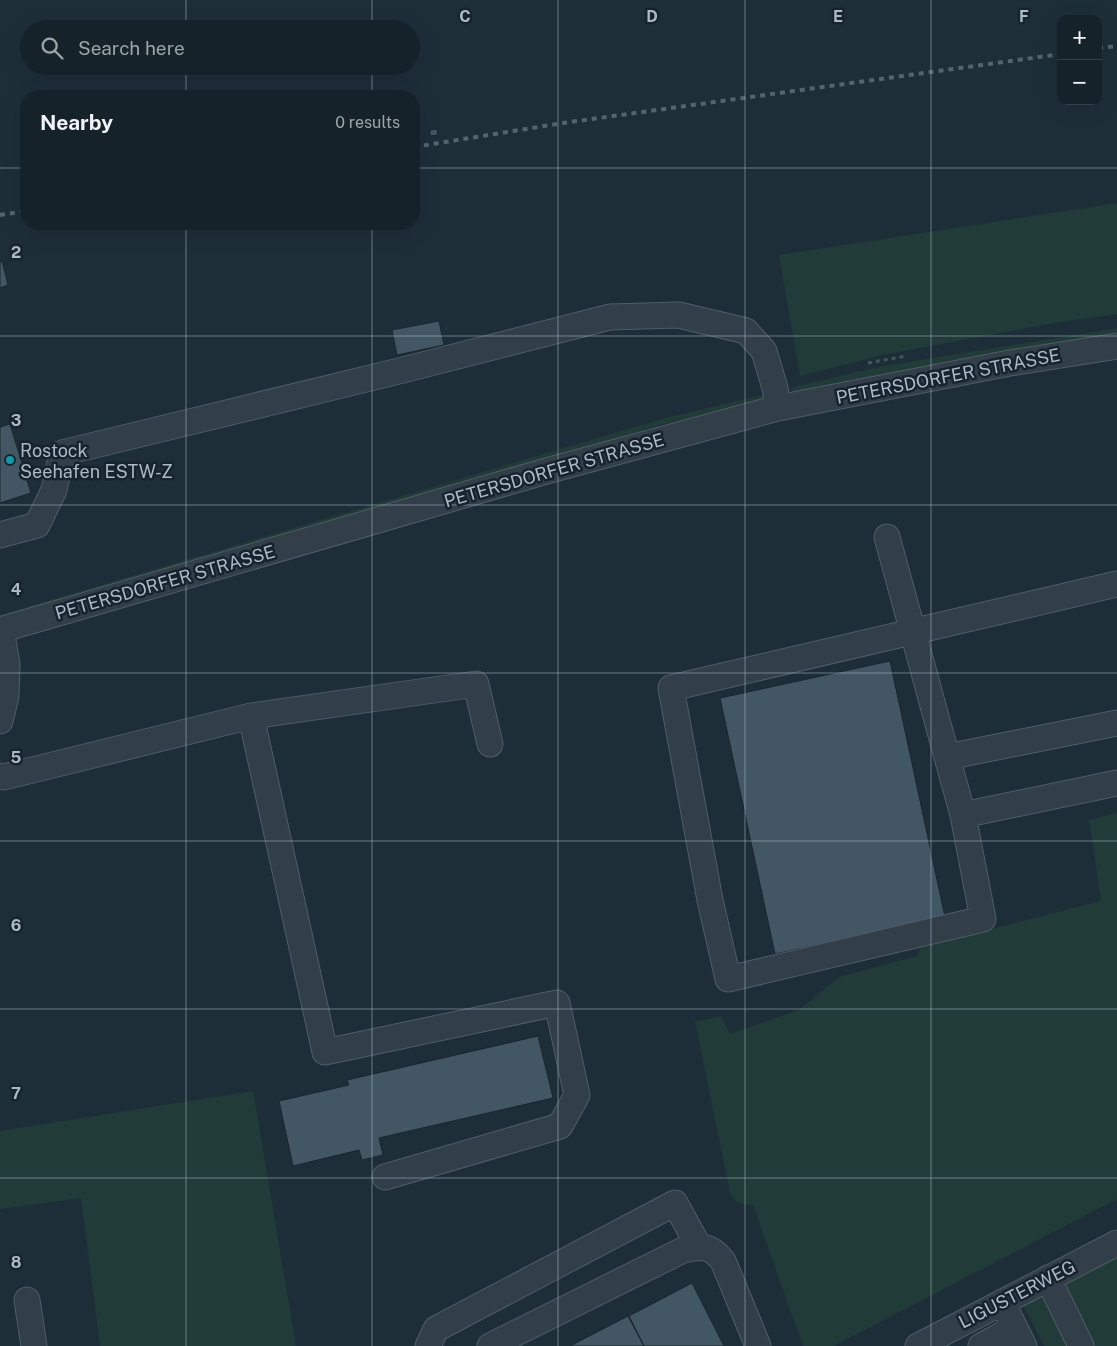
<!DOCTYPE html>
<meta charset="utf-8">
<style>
:root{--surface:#16222a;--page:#232f36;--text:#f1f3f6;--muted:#9ea4a8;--line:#353f47}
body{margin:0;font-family:"Public Sans",sans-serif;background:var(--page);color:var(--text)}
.controls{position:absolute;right:15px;top:15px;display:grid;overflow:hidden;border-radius:10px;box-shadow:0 5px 20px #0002}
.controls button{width:45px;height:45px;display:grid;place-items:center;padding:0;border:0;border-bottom:1px solid var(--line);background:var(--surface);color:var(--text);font:25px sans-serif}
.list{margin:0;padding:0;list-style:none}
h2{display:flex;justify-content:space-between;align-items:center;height:65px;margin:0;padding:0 20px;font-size:21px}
h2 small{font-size:16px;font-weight:400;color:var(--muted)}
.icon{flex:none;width:28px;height:28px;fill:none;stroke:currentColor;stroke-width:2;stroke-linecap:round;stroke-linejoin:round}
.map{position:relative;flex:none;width:1117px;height:1346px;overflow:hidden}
.search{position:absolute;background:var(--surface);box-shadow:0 5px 20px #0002;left:20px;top:20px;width:400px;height:55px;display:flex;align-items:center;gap:12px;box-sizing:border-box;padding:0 18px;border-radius:28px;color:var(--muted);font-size:19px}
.panel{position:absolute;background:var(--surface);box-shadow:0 5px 20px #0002;left:20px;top:90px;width:400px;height:140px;border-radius:20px}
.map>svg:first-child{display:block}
.green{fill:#213b39}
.building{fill:#435663;stroke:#19262f}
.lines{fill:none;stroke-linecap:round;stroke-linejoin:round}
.minor-casing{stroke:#4f5d67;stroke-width:27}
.path{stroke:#3f5857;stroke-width:3;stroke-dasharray:4 4;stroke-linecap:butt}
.minor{stroke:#323f49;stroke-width:25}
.rail{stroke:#536470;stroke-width:4;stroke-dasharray:5 5;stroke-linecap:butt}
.grid{fill:none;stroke:#abbac6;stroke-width:1;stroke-opacity:0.55}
.culture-dot{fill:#0f9aa8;stroke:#17242d;stroke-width:2}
.labels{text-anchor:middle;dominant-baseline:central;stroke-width:5;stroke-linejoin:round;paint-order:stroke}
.street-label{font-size:18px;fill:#abbac6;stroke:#17242d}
.poi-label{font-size:18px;fill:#abbac6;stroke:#17242d;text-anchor:start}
.grid-label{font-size:16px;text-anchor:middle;font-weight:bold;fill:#abbac6;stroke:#17242d;stroke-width:5;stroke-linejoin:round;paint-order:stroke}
</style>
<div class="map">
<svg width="1117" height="1346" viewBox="0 0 1117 1346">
<rect width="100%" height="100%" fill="#1e2e38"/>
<path class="green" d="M1117 203V314L1054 323 882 355 800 376 779 255Z
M1117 328V337L794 392 789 388 884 366Z
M770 393 768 399 660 425 0 621V615L662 419Z
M1117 813V1199L834 1346H803L753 1205 738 1203 730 1193 695 1021 721 1017 730 1034 799 1010 839 977 917 956 921 947 1101 901 1089 820Z
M253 1091 296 1346H100L81 1198 0 1209V1131Z
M1117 1256V1346H1044L1023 1305Z"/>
<path class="building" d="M437 129 438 135 430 136V130Z
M2 261 8 285 0 288V262Z
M439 321 444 345 397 355 392 330Z
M10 424 31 493 0 503V427Z
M890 661 945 917 775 954 720 698Z
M538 1036 553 1098 379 1138 383 1155 362 1160 359 1150 293 1166 279 1101 349 1085 347 1080Z
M692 1283 724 1346H644L629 1316Z
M628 1316 644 1346H570Z"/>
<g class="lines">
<g class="minor-casing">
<path id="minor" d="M0 535 37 525 54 490 62 453 403 370 610 317 679 315 746 331 764 351 775 388 778 408
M887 537 947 757
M1117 584 671 688 710 900 728 979 983 919 963 815 1117 783
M0 630 543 472 778 408 1010 363 1117 346
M251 716 476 684 490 744
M0 721 6 696 7 664 1 630
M0 776 4 777 251 716 325 1052 557 1003 577 1095 560 1126 385 1177
M963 815 947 757 1117 723
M1048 1278 1081 1346
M27 1300 34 1346
M1002 1302 1024 1346
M428 1346 436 1329 675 1203 699 1247
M490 1346 683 1250C703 1246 710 1245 723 1261L758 1346
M918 1346 1117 1243
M981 1346 1015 1328"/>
</g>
<path class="path" d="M868 363 906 356"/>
<use href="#minor" class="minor"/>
<path class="rail" d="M1098 48 1117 46
M414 147 563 123 1061 54
M0 215 26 211"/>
</g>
<path class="grid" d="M186 0V29M372 0V29M558 0V1346M745 0V1346M931 0V1346M186 66V96M372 66V96M0 168H26M414 168H1117M186 224V1346M372 224V1346M0 336H1117M0 505H1117M0 673H1117M0 841H1117M0 1009H1117M0 1178H1117"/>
<circle class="culture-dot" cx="10" cy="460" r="5"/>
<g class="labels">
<g class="street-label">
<text transform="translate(948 376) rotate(-11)">PETERSDORFER STRASSE</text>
<text transform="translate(554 470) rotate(-16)">PETERSDORFER STRASSE</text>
<text transform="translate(165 582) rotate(-16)">PETERSDORFER STRASSE</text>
<text transform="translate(1017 1294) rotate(-27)">LIGUSTERWEG</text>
</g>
<g class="poi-label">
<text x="20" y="450">Rostock<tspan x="20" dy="21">Seehafen ESTW-Z</tspan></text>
</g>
</g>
<g class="grid-label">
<text x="465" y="22">C</text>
<text x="652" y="22">D</text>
<text x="838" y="22">E</text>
<text x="1024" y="22">F</text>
<text x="16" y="258">2</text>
<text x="16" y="426">3</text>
<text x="16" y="595">4</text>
<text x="16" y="763">5</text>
<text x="16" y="931">6</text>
<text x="16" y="1099">7</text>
<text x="16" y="1268">8</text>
</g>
</svg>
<div class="controls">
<button>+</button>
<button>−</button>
</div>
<div class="search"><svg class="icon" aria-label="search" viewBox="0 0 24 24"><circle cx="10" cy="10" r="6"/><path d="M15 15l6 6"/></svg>Search here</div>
<section class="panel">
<h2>Nearby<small>0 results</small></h2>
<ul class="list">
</ul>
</section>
</div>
